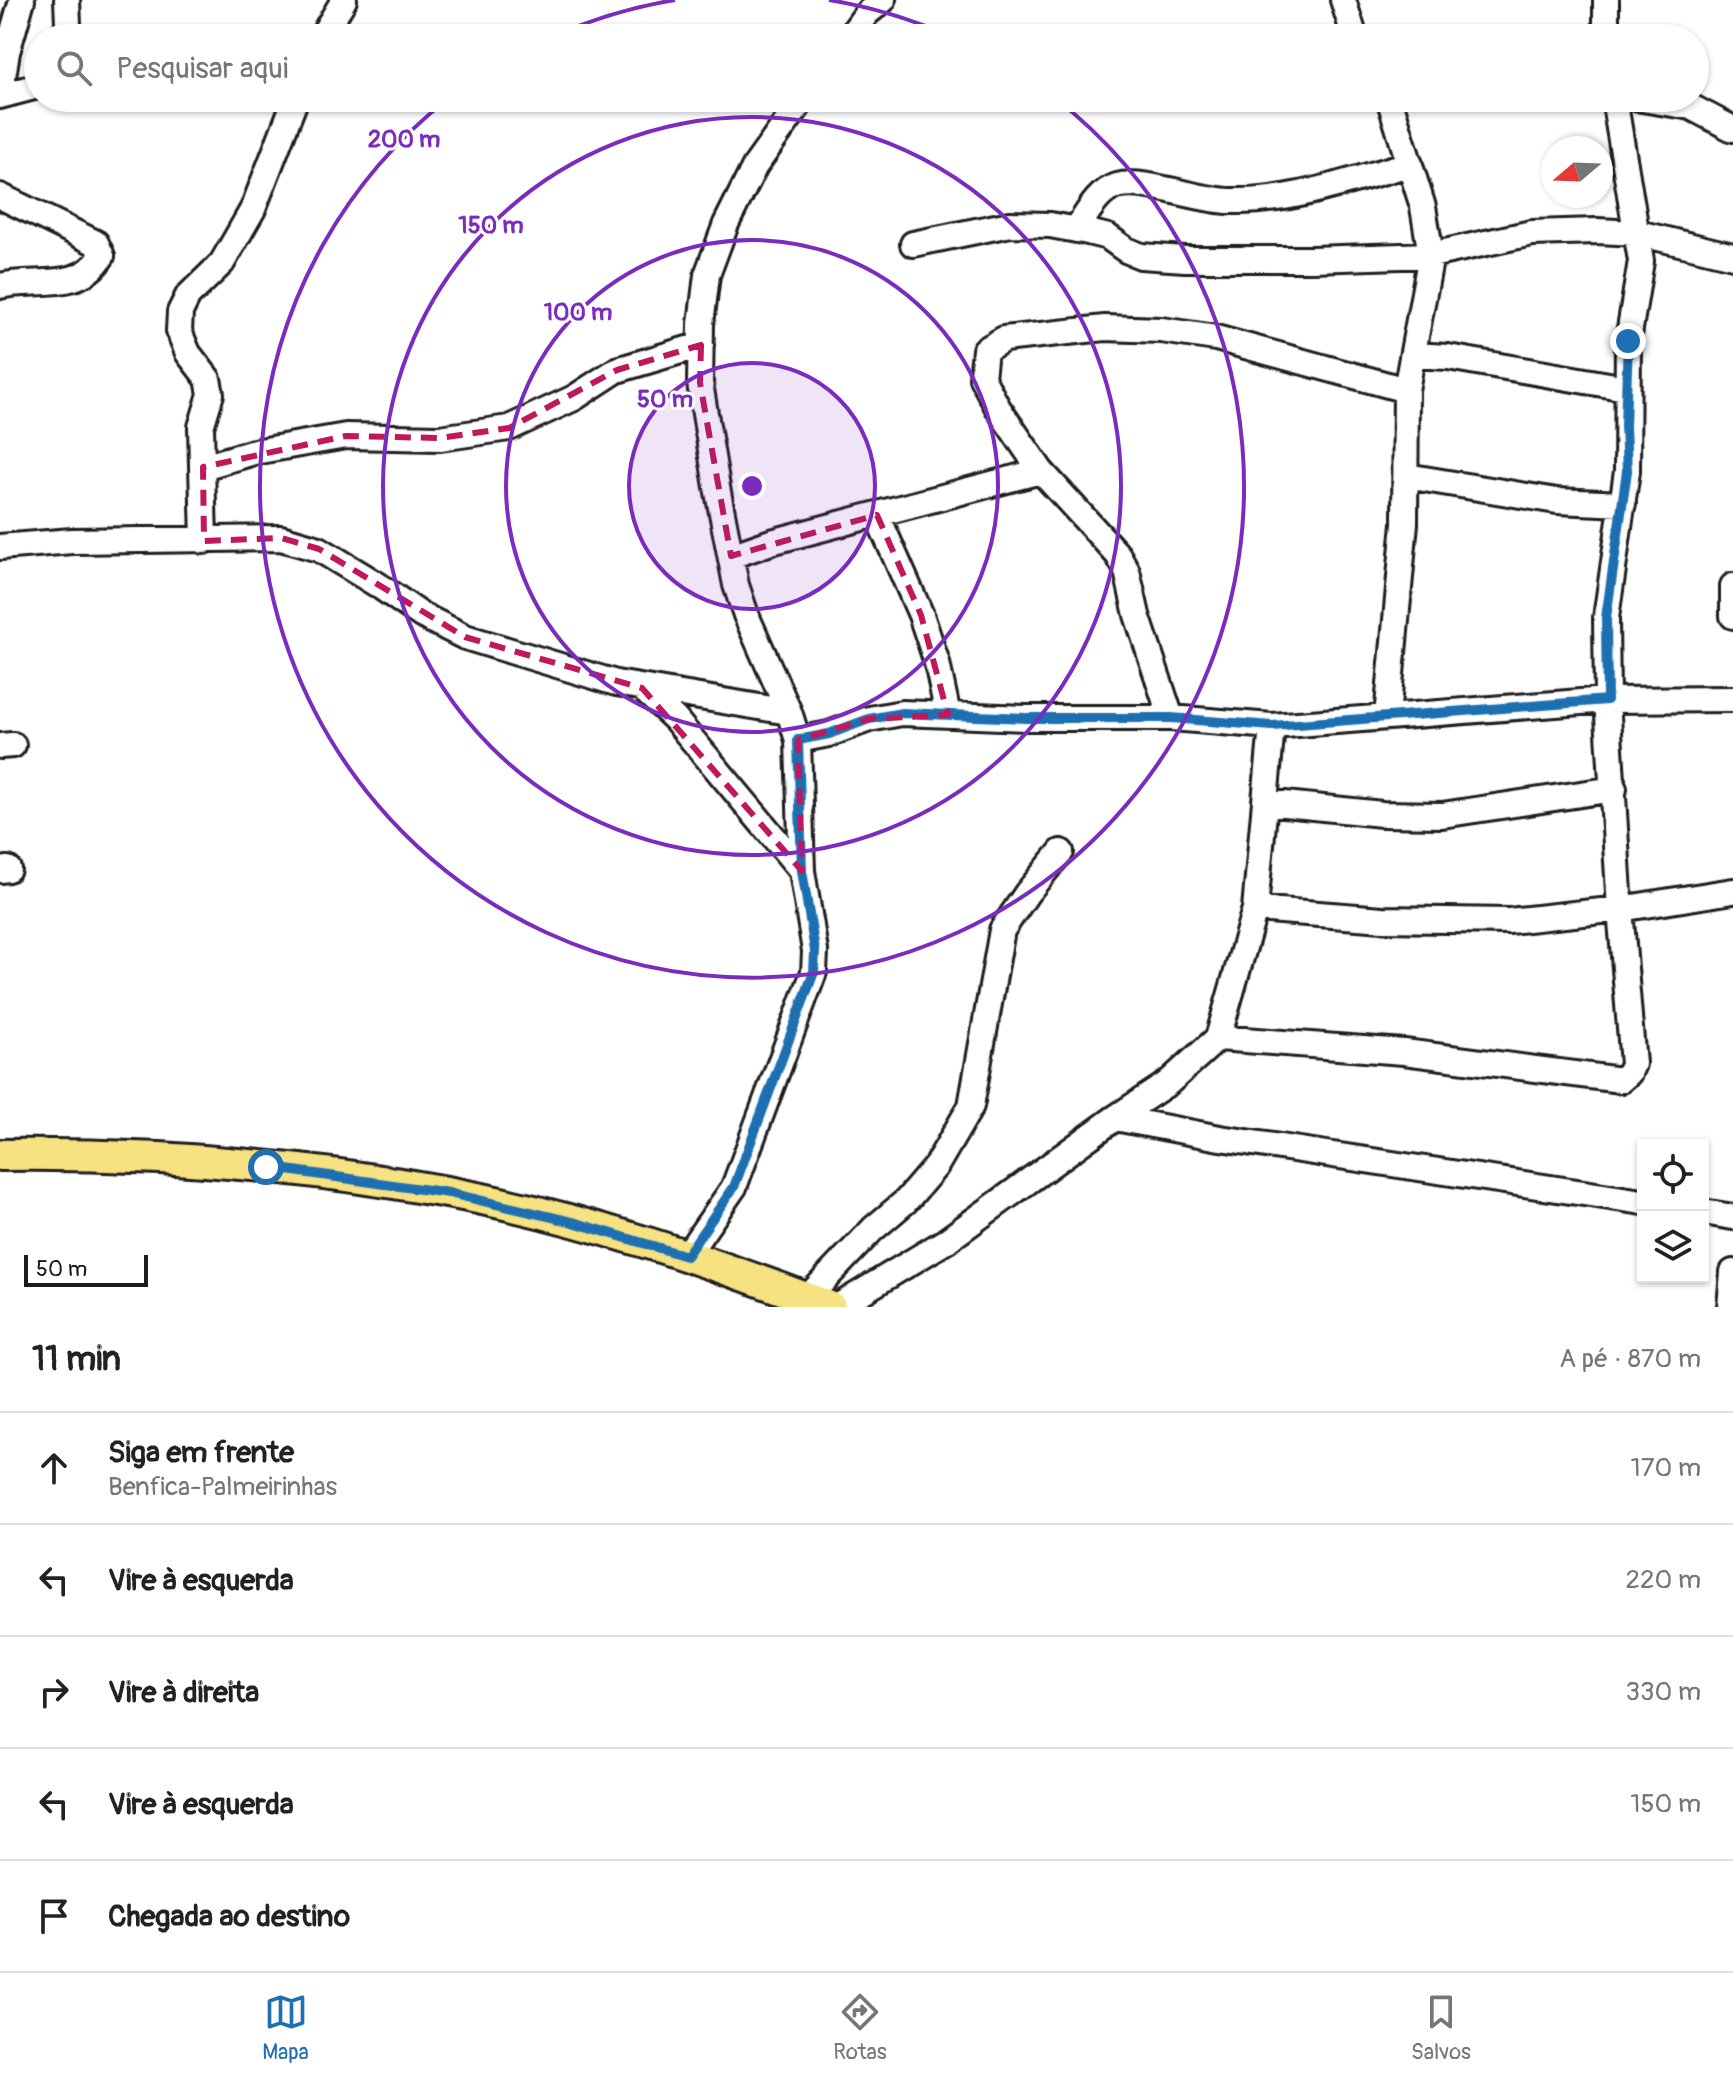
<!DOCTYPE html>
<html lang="pt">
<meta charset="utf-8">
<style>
:root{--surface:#fff;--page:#f6f6f6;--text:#222;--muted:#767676;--line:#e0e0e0;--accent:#1f6fb2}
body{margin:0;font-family:Pangolin,sans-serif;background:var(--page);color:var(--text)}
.controls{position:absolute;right:24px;bottom:24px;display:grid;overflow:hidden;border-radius:0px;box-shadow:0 2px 6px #0004}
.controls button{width:72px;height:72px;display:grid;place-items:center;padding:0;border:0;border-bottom:2px solid var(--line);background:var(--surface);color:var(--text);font:40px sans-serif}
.compass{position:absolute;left:1541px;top:136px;width:72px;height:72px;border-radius:50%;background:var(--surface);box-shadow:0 2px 6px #0004;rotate:251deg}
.scale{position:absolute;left:24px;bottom:20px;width:124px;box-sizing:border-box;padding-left:8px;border:4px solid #1c1c1c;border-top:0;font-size:22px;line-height:28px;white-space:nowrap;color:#1c1c1c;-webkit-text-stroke:6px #fff;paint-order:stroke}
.stop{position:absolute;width:24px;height:24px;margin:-18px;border:6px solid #1f6fb2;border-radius:50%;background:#fff}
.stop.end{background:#1f6fb2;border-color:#fff;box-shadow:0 2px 8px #0008}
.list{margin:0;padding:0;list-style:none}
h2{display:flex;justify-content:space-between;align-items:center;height:104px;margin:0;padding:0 32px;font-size:34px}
h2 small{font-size:26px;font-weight:400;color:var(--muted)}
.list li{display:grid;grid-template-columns:52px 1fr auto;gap:24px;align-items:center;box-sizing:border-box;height:112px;padding:0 32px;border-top:2px solid var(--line)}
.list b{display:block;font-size:30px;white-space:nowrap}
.list p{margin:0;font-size:26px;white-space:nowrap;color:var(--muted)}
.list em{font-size:26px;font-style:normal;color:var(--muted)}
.icon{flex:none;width:44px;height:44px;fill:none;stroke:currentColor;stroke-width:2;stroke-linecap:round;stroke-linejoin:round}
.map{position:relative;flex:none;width:1733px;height:1307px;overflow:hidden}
.search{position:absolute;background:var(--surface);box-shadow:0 2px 6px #0004;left:24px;right:24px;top:24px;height:88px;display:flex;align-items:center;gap:20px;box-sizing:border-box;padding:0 28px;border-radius:44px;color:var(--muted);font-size:30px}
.sheet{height:664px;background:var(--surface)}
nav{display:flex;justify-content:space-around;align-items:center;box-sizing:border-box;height:112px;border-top:2px solid var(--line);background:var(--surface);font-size:22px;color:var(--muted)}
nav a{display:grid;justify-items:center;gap:4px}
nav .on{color:var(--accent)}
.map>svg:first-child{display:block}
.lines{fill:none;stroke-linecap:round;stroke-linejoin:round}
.minor-casing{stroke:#1c1c1c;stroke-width:30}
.major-casing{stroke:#1c1c1c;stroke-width:36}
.minor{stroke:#fff;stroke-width:24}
.major{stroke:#f6e281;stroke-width:30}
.route{stroke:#1f6fb2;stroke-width:10}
.marked{fill:none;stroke:#c2185b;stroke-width:6;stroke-dasharray:16 10;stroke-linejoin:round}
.ring{fill:none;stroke:#7b2cbf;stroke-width:4}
.centre{fill:#7b2cbf;stroke:#fff;stroke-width:4}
.ring-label{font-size:24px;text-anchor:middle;font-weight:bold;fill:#7b2cbf;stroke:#fff;stroke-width:6;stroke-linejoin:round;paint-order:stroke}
</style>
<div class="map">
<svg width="1733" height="1307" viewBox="0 0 1733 1307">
<rect width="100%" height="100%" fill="#fff"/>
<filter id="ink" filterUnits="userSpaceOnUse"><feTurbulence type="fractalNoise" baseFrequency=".0125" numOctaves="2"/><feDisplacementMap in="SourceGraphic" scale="16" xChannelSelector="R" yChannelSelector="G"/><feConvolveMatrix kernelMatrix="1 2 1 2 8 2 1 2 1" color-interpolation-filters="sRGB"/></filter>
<g filter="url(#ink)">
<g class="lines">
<g class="minor-casing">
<path id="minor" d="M1343 0 1355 38
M64 38 68 24 67 0
M321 38 344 0
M849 38 867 13 883 0
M1606 38V0
M0 95 7 52 22 0
M0 96 38 86
M1636 98 1691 107 1733 129
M0 196 96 243 102 256C79 293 35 277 0 286
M1076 230C1087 214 1097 192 1117 186 1145 178 1198 201 1231 201 1291 203 1353 179 1410 164
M913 244 1010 224 1050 225 1088 232 1108 237 1126 250 1141 256 1185 259H1312L1431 255 1532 233 1597 231 1638 233 1733 256
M1413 355 1448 357 1626 388
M203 467 254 452 346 436 440 438 509 428 574 398 617 370 701 345
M1406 476 1557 501 1623 504
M877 515 921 615 937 663 948 715
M204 541 201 427 211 394 208 379 188 353 179 331 180 312 188 296 222 263 253 209 296 98
M0 547 72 541 281 538 319 549 378 585 421 615 465 637 616 683 789 712
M731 556 771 542 1041 471
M1733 586V616
M642 688 675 719 802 871
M1387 717 1405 523 1406 390 1431 255 1423 207 1389 98
M1171 718 1137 615 1127 571 1118 555 1041 471 998 408 982 378 985 350 1004 339 1105 328 1161 330 1216 338 1406 390
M798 740 829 734 869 719 902 713 1026 718H1171L1272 726 1607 700 1733 699
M0 746 13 745
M1265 802 1382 814 1442 815 1614 789
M0 870 8 869
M1255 909 1383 919 1509 921 1620 909 1733 891
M1218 1038 1404 1052 1621 1080 1629 1073 1633 1064 1620 909 1607 700 1606 618 1627 471 1628 341 1641 261 1614 98
M1115 1118 1220 1138 1643 1202
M1703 1212 1733 1217
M686 1256 734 1187 814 972 815 951 802 871 798 740 789 712 746 615 736 585 717 487 700 383 701 324 707 275 726 224 755 166 804 98
M807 1298 873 1229 906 1201 936 1166 971 1106 1002 930 1027 893 1061 852
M837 1307 946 1241 1115 1118 1168 1083 1218 1038 1255 909 1272 726
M1730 1307 1733 1272"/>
</g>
<g class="major-casing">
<path id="major" d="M0 1155C149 1153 300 1165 447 1192 577 1216 706 1260 830 1307"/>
</g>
<use href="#minor" class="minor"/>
<use href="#major" class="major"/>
</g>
</g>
<g class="lines" filter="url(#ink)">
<path class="route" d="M266 1167 449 1193 573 1222 686 1256 734 1187 814 972 815 951 802 871 798 740 829 734 869 719 902 713 1026 718H1171L1272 726 1607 700 1606 618 1627 471 1625 426 1628 341"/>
</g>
<path class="marked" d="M701 345 700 383 731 556 877 515 921 615 948 715 869 719 798 740 802 871 642 688 465 637 319 549 281 538 204 541 203 467 346 436 440 438 509 428 617 370Z"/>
<circle cx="752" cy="486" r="123" fill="#7b2cbf" fill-opacity=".12"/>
<g class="ring">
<circle cx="752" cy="486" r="123"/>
<circle cx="752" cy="486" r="246"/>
<circle cx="752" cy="486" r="369"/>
<path d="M552 37A492 492 0 0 1 675 0M829 0A492 492 0 0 1 952 37M1055 98A492 492 0 1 1 449 98"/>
</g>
<circle cx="752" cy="486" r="12" class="centre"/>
<g class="ring-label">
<text x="404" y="147">200 m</text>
<text x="491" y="233">150 m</text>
<text x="578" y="320">100 m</text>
<text x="665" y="407">50 m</text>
</g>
</svg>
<div class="controls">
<button><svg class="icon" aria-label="locate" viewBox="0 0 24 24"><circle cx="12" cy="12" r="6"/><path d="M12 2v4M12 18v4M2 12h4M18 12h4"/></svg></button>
<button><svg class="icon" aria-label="layers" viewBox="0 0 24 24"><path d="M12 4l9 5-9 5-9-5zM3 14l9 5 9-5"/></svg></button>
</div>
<svg class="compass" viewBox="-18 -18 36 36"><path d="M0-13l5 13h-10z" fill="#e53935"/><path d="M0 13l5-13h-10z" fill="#767676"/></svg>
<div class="scale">50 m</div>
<div class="stop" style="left:266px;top:1167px"></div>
<div class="stop end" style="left:1628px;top:341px"></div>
<div class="search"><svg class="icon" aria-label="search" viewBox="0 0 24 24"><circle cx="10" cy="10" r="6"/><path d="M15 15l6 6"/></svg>Pesquisar aqui</div>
</div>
<section class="sheet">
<h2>11 min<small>A pé · 870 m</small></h2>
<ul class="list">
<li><svg class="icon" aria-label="ahead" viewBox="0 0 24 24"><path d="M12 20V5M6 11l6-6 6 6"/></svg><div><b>Siga em frente</b><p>Benfica-Palmeirinhas</p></div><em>170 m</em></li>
<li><svg class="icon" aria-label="left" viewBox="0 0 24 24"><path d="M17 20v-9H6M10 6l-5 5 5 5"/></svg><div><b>Vire à esquerda</b></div><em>220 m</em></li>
<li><svg class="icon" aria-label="right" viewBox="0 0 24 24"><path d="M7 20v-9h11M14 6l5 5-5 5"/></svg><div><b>Vire à direita</b></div><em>330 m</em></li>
<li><svg class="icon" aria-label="left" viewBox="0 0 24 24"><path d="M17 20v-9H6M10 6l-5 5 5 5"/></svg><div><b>Vire à esquerda</b></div><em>150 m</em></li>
<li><svg class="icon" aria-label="arrive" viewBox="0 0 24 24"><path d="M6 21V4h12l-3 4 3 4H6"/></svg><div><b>Chegada ao destino</b></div></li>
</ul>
</section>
<nav>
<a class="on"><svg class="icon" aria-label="map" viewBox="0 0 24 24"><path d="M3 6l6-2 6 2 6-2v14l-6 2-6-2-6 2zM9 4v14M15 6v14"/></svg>Mapa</a>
<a><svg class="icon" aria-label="directions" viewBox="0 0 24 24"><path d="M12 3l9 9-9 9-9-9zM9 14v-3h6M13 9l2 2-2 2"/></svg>Rotas</a>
<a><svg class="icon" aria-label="saved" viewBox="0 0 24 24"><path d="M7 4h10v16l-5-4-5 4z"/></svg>Salvos</a>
</nav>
